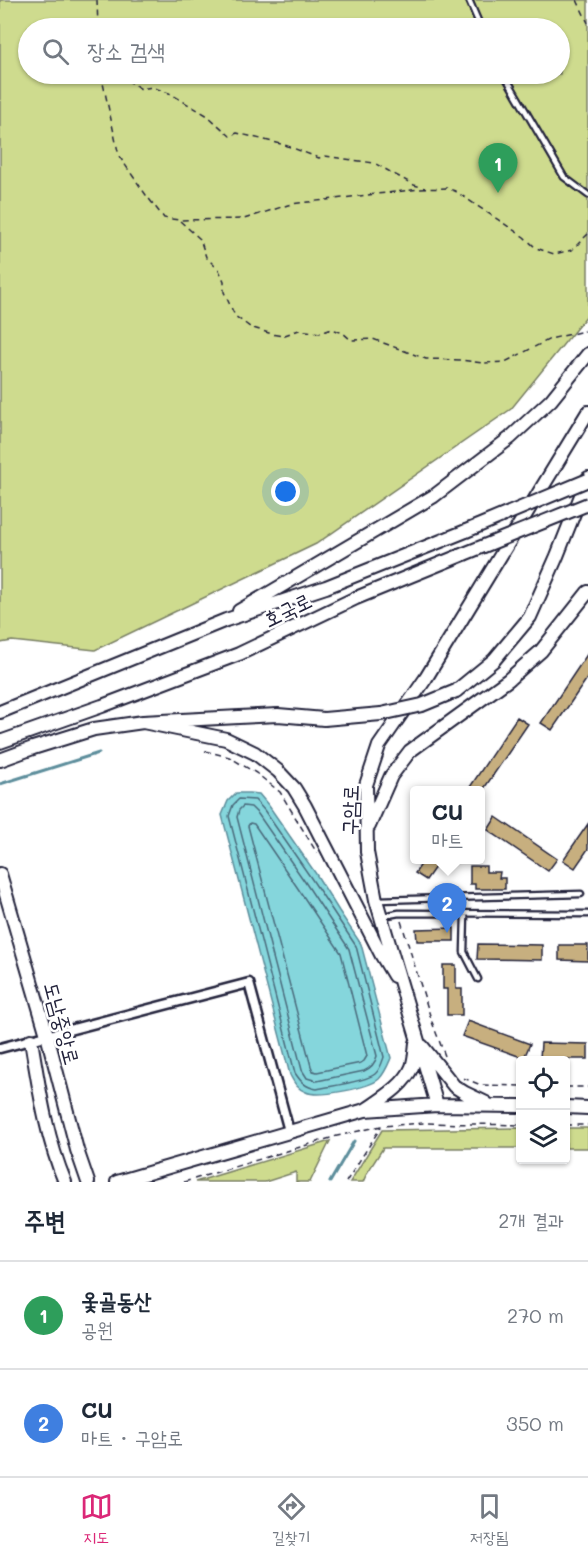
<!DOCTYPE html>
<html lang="ko">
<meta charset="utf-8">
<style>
:root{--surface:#fff;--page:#f6f6f7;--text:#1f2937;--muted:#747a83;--line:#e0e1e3;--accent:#db2777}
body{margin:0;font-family:Mali,"Poor Story",sans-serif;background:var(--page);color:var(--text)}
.controls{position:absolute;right:18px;bottom:18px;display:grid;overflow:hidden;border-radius:6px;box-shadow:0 2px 4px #0004}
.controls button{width:54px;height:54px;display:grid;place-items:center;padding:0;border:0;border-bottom:2px solid var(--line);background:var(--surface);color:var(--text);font:30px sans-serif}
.you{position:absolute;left:286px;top:492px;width:21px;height:21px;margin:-15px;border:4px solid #fff;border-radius:50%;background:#1a73e8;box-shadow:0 0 0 9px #1a73e833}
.badge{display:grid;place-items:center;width:39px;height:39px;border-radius:50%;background:var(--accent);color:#fff;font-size:20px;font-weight:700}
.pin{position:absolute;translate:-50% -50px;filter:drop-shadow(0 2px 3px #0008)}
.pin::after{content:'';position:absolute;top:32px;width:21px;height:18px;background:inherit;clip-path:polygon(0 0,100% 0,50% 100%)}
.popup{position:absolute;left:410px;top:786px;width:75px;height:78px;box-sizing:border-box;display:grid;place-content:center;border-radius:6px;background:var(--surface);filter:drop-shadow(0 2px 4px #0005);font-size:20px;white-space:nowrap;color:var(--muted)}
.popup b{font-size:22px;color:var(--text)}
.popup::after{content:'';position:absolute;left:50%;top:100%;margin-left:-12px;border:12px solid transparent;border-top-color:var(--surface)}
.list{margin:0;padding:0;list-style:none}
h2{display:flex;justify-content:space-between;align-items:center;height:78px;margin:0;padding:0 24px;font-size:26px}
h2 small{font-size:20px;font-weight:400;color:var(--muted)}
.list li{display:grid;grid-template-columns:39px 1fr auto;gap:18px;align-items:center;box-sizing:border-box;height:108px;padding:0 24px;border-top:2px solid var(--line)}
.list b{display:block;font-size:22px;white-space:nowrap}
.list p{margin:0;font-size:20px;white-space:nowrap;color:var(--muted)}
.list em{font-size:20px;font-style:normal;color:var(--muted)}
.icon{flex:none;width:33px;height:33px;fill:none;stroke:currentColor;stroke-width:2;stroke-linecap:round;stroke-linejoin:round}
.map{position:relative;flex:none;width:588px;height:1182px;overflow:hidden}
.search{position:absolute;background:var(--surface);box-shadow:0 2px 4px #0004;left:18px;right:18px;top:18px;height:66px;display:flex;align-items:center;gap:15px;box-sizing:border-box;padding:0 21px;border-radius:33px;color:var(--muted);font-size:22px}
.sheet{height:294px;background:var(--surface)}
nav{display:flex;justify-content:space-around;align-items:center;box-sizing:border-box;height:84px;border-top:2px solid var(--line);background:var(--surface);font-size:16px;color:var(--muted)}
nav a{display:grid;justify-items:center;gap:3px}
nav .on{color:var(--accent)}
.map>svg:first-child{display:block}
.green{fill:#cedb8e;stroke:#787e64;stroke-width:1.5;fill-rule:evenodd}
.water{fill:#85d6dc;stroke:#5d8e9c;stroke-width:1.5}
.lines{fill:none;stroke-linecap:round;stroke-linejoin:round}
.shore{stroke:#4a6a7b;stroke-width:1.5}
.stream{stroke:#5d8e9c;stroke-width:3}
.building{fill:#c7af7f;stroke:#22223b;stroke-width:1.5}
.lane-casing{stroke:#22223b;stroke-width:9}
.street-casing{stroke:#22223b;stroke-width:13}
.secondary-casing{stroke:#22223b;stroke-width:16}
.path{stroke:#22223b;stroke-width:1.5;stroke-dasharray:6 4.5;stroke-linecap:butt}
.lane{stroke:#fff;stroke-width:4.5}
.street{stroke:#fff;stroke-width:8}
.secondary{stroke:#fff;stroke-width:12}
.secondary-bridge-casing{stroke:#22223b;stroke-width:16;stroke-linecap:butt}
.secondary-bridge{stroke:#fff;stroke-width:12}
.labels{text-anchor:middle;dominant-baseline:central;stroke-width:5;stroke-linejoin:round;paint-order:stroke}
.street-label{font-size:21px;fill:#22223b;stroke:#fff}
</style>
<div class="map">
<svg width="588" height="1182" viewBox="0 0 588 1182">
<rect width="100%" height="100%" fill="#fff"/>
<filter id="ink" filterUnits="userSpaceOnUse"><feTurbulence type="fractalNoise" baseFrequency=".0167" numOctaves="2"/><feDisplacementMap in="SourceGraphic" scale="12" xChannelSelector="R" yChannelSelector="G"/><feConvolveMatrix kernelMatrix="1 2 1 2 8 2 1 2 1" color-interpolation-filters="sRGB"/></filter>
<g filter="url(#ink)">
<path class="green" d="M0 0H588V314L511 409 316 544 95 650 12 641 0 643ZM28 28H560V74H28Z
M520 1128V1148H383L367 1173 363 1182H350L382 1130Z
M566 1128H588V1148H566Z
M330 1141 310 1182H296V1172L265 1182H195Z"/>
<path class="water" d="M236 793H249L259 794 269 806 316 874 339 911 361 944 391 1058C388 1065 385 1073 379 1079 369 1088 318 1098 306 1092 297 1089 294 1082 290 1075L222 815 228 801Z"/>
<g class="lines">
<path class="shore" d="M239 799 255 800 264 810 311 878 356 946 384 1057C382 1063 380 1070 375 1074 365 1082 330 1086 317 1089 305 1087 301 1082 295 1073L229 816 233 805Z
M243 806 251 807 258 814 305 882 349 949 377 1056C375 1064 371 1068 364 1071L317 1081 307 1078 302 1070 237 817 239 810Z
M250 823 254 824 297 887 341 953 367 1056 364 1061 361 1063 317 1072 313 1071 311 1066 248 826Z"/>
<path class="stream" d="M0 784 99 753
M330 1182 354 1141"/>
</g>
<path class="building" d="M588 653V677L552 730 541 723Z
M517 717 528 724 483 790H468Z
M496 817 557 859 548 871 488 830Z
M588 824V849L575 868 563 860Z
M424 860H440L426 880 415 873Z
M470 866H486V872H500L499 878H505V889H475V884H470Z
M454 928V941H417L416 929Z
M478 944 542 945V960L477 959Z
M559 945H588V961L559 960Z
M443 965H456V989H462V1015H447V989H443Z
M468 1021 530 1044 524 1058 462 1036Z
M541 1043 588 1044V1059H540Z"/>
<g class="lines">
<g class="lane-casing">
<path id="lane" d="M469 0 481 28
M504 74 564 177 588 195
M378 900 581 894
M465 913 464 952 478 979
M383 916 399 913 588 914"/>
</g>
<g class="street-casing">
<path id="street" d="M0 1048 249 983 289 1131"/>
</g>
<g class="secondary-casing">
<path id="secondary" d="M239 611 434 496 510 438 551 400 588 354
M456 691 494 660 530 617 557 556 588 478
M0 712 226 620 326 587 466 531
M143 722 226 739 255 753 278 771 294 788 305 806 382 956 394 976
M0 742 102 706 239 654 356 598 464 554
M0 760 33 748 94 729 143 722 278 715 324 719
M369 826 391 776 410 751 508 680 541 651 588 592
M0 874 47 1035 77 1150 88 1182
M31 1040C39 1088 46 1137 65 1182
M422 1046 454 1086 465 1093 486 1103
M520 1106 437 1105 376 900 367 852 366 785 379 746 426 678 588 412
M566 1107 588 1108
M367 1109C383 1098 404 1086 412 1067 415 1059 415 1050 416 1043
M117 1182 365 1110 437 1105"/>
</g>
<path class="path" d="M97 0 98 28
M577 0 588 23
M101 74 119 156 146 195 164 218 179 220 244 219 291 204 420 189 447 188 455 191 524 237 536 248 554 254 572 250 588 234
M118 74 141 89 152 87 169 93 208 116 230 136 237 133 285 145 319 158 325 156 374 163 414 185 425 188
M180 221 200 239 206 257 219 270 224 281V292L235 316 250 327 272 334 282 336 299 330 320 333 332 329 343 333 351 340 373 339 426 359 461 360 483 363 505 362 550 339 588 330
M205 751 229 757 256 773 280 792 317 853
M401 921 432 1022 445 1056
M463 1078 481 1085 520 1086
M566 1087H588
M566 1125H588
M184 1182 337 1136 381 1126 425 1123 520 1125
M346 1182 381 1127"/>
<use href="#lane" class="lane"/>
<use href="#street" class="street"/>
<use href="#secondary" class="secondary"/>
<g class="secondary-bridge-casing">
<path id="secondary-bridge" d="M466 531 588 480
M464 554 588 504
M324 719 381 714 422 705 456 691"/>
</g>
<use href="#secondary-bridge" class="secondary-bridge"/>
</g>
</g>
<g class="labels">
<g class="street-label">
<text transform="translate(287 609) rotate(-26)">호국로</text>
<text transform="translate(349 810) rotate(-88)">구암로</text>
<text transform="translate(63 1023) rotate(75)">도남중앙로</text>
</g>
</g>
</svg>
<div class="controls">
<button><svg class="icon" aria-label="locate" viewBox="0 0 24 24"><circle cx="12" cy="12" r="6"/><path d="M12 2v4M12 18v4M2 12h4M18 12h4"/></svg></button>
<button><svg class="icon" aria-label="layers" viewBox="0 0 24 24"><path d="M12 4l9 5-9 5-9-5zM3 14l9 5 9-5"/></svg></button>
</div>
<div class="you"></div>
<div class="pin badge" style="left:498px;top:193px;background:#2e9e5b">1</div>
<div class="pin badge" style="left:447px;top:933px;background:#3f7fe0">2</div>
<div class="popup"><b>CU</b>마트</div>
<div class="search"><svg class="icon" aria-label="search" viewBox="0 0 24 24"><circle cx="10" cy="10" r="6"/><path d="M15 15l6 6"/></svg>장소 검색</div>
</div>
<section class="sheet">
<h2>주변<small>2개 결과</small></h2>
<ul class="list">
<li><span class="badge" style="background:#2e9e5b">1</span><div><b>옻골동산</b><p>공원</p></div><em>270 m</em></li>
<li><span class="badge" style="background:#3f7fe0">2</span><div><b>CU</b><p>마트 · 구암로</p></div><em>350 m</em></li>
</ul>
</section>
<nav>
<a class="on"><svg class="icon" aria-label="map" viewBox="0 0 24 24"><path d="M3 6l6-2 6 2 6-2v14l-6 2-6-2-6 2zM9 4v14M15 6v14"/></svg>지도</a>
<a><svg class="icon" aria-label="directions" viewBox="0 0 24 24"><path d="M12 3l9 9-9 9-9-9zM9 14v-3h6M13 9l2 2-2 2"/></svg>길찾기</a>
<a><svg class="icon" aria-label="saved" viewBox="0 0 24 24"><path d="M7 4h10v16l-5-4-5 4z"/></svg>저장됨</a>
</nav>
